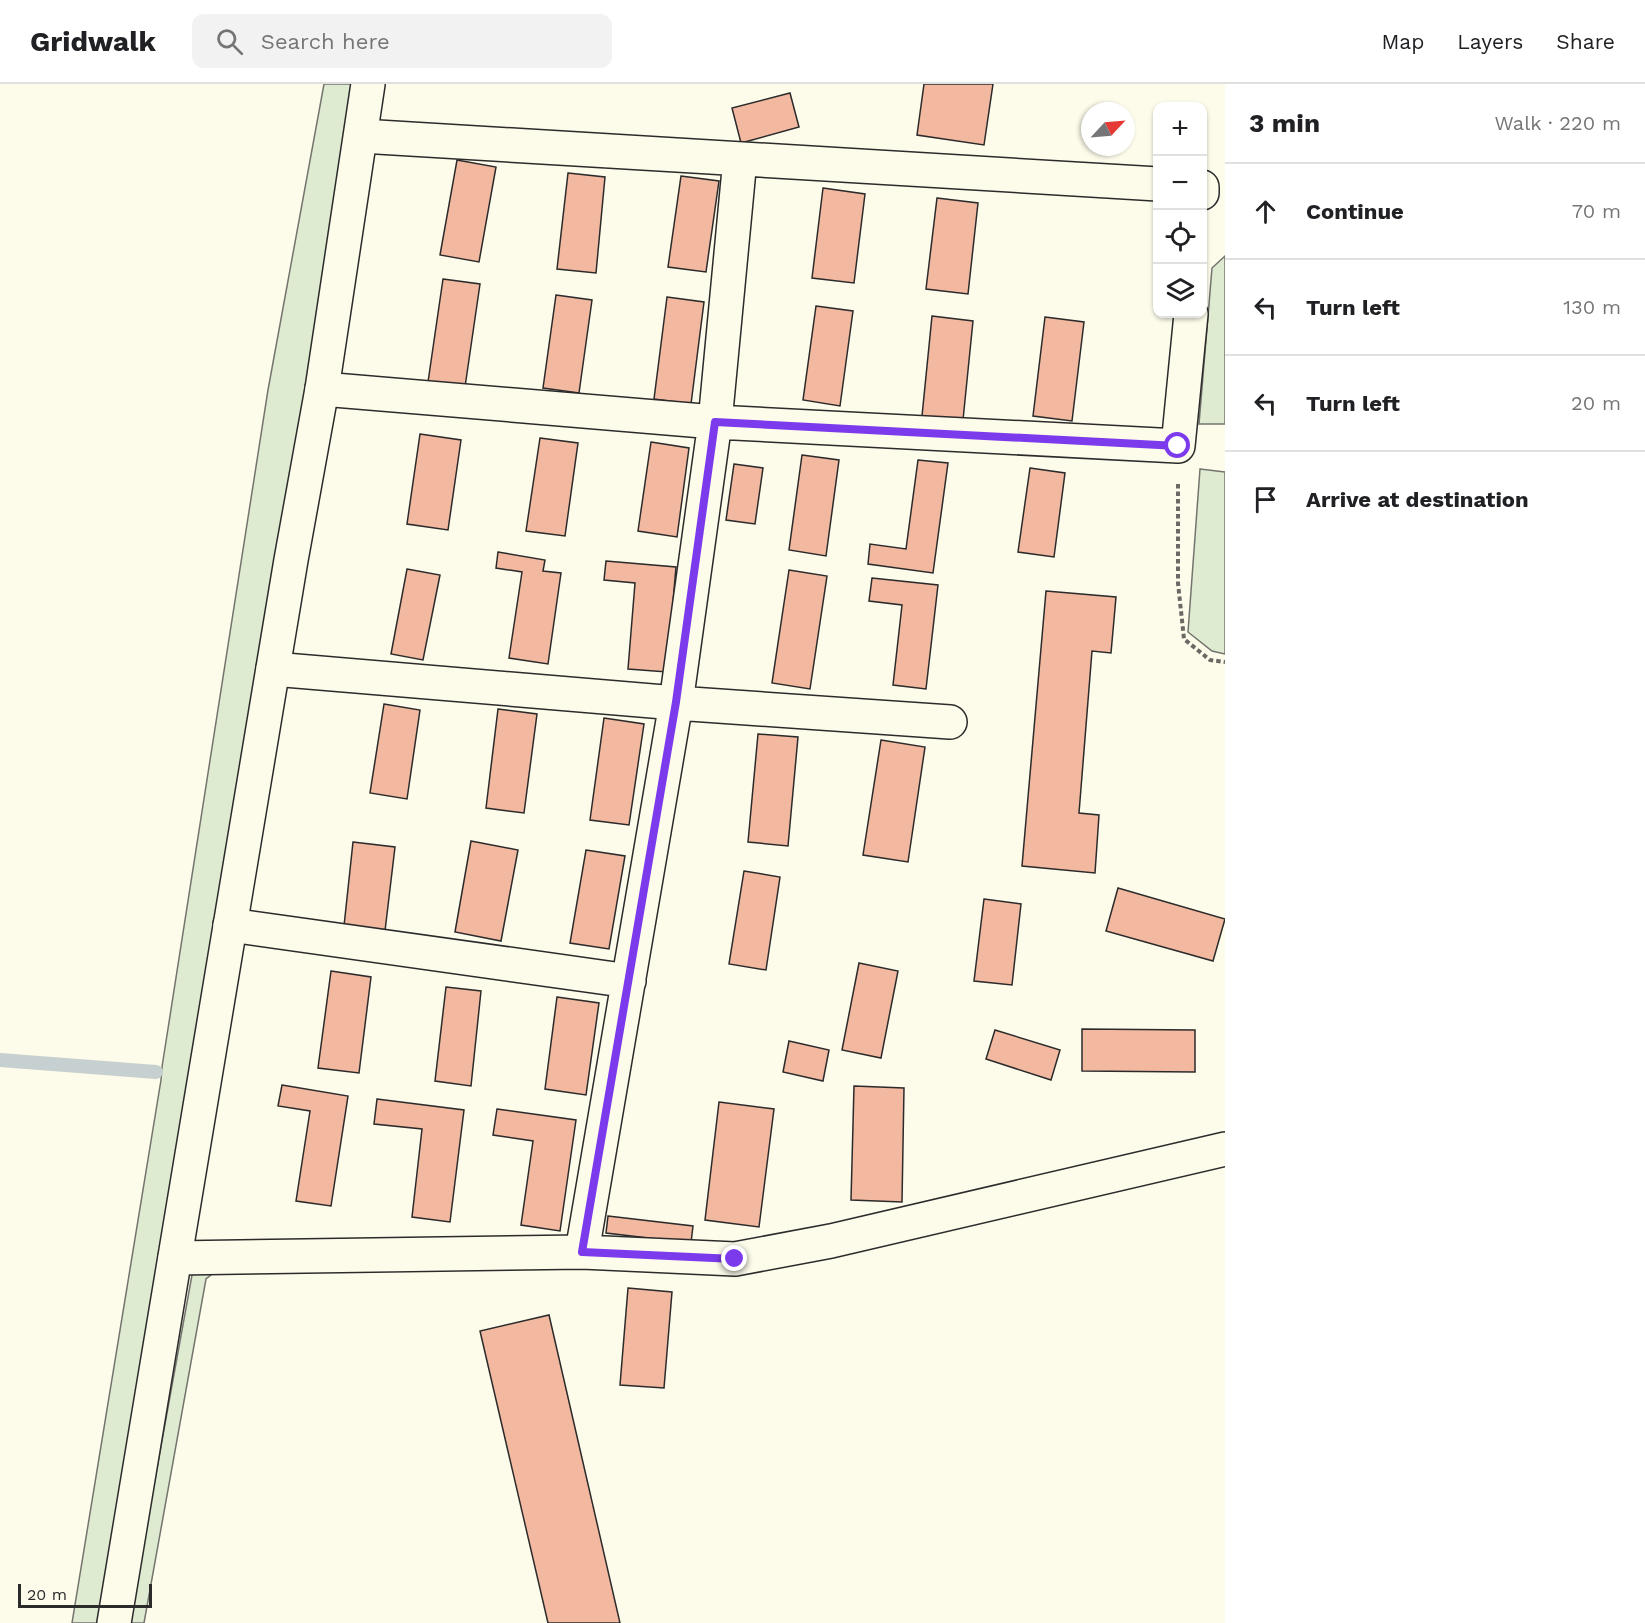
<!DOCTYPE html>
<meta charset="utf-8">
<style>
:root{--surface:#fff;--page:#f2f2f2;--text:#202124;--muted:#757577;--line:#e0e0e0}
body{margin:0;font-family:"Work Sans",sans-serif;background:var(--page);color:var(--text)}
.controls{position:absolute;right:18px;top:18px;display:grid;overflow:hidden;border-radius:12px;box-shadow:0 2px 4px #0004}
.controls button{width:54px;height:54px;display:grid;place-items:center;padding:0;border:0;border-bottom:2px solid var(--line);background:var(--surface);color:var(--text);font:30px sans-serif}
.compass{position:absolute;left:1081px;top:18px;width:54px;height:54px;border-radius:50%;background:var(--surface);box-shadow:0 2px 4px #0004;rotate:64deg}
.scale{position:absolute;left:18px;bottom:15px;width:134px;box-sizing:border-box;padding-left:6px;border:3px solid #2b2b2b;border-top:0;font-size:16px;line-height:21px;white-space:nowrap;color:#2b2b2b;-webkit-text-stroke:4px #fdfbea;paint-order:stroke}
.stop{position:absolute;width:18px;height:18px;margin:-14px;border:4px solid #7c3aed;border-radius:50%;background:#fff}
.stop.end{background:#7c3aed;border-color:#fff;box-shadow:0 2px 6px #0008}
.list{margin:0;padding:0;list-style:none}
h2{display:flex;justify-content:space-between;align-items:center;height:78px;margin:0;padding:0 24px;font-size:26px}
h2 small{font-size:20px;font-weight:400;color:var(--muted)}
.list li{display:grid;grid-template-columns:39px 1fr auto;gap:18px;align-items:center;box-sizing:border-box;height:96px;padding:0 24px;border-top:2px solid var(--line)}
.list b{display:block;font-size:22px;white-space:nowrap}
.list em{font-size:20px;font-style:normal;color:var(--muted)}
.icon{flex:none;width:33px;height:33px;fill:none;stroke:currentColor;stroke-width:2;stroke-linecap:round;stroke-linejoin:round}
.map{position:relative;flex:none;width:1225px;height:1539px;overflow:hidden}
header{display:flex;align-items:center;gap:36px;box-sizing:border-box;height:84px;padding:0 30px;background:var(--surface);border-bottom:2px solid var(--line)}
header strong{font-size:28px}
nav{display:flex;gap:33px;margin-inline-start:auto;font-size:21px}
.search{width:420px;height:54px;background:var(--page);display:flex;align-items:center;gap:15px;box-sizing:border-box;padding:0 21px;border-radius:12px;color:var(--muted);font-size:22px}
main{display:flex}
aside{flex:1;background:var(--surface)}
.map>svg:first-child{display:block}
.green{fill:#deebd1;stroke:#74746e;stroke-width:1.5}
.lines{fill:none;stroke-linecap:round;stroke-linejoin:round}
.stream{stroke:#c7d0d0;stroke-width:14}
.building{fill:#f2b8a0;stroke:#2b2b2b;stroke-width:1.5}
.minor-casing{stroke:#2b2b2b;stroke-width:36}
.tertiary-casing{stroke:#2b2b2b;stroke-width:36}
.path{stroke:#6a6964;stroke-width:4;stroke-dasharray:4.5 3;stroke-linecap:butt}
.minor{stroke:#fdfbea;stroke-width:33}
.tertiary{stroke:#fdfbea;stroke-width:33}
.route{stroke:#7c3aed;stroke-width:8}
</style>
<header>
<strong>Gridwalk</strong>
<div class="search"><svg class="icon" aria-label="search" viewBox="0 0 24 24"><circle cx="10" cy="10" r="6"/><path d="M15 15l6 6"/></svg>Search here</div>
<nav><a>Map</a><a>Layers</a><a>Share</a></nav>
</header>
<main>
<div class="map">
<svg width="1225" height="1539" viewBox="0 0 1225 1539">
<rect width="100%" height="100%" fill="#fdfbea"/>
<path class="green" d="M324 0H357L102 1539H72L161 996 162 983 268 306Z
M1225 172V340H1199L1212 184Z
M1200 385 1225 388V570L1212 567 1188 548Z
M194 1180 223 1181 206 1195 144 1539H129Z"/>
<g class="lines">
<path class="stream" d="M0 976 156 988"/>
</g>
<path class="building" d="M924 0H993L984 61 917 51Z
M790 9 799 43 741 59 732 24Z
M457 76 496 83 479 178 440 171Z
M568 89 605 93 596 189 557 185Z
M681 92 719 97 706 188 668 183Z
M823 104 865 110 854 199 812 194Z
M937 114 978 119 968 210 926 205Z
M443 195 480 200 465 303 428 298Z
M556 211 592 216 579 309 543 304Z
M667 213 704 218 691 320 654 315Z
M816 222 853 227 840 322 803 316Z
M932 232 973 237 963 336 922 332Z
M1045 233 1084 238 1072 337 1033 332Z
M420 350 461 356 448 446 407 440Z
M540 354 578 359 565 452 526 447Z
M651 358 689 364 677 453 638 447Z
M802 371 839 376 826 472 789 466Z
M918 376 948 379 933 489 868 480 870 460 906 465Z
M734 380 763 384 755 440 726 436Z
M1030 384 1065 389 1054 473 1018 468Z
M498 468 545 476 543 487 561 489 548 580 509 574 522 488 496 484Z
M606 477 676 483 667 588 628 585 635 499 604 496Z
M407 485 440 491 423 576 391 570Z
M789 486 827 492 810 605 772 599Z
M872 494 938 501 926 605 893 601 902 521 869 517Z
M1046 507 1116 513 1111 569 1092 567 1079 729 1099 731 1095 789 1022 782Z
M384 620 420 626 407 715 370 709Z
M498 625 537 630 524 729 486 724Z
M604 634 644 640 629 741 590 736Z
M758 650 798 653 788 762 748 758Z
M881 656 925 663 908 778 863 771Z
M471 757 518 766 501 857 455 848Z
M353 758 395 763 385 847 344 842Z
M586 766 625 772 609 865 570 859Z
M744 787 780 793 766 886 729 880Z
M1118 804 1225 835 1213 877 1106 847Z
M984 815 1021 820 1012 901 974 897Z
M859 879 898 887 881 974 842 966Z
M331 887 371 893 359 989 318 984Z
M446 903 481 907 471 1002 435 997Z
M557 913 599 919 586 1011 545 1005Z
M1082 945 1195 946V988L1082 987Z
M995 946 1060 966 1051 996 986 975Z
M789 957 829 966 823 997 783 988Z
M282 1001 348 1012 331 1122 296 1117 310 1027 278 1022Z
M854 1002 904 1004 902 1118 851 1116Z
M377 1015 464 1026 450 1138 412 1133 422 1045 374 1040Z
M719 1018 774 1025 759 1143 705 1136Z
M497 1025 576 1036 560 1147 521 1141 533 1057 493 1051Z
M608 1132 693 1142 691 1159 606 1149Z
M628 1204 672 1208 664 1304 620 1301Z
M549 1231 620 1539H548L480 1247Z"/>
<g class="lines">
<g class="minor-casing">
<path id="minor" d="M361 52 1158 100
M1202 103V109
M322 305 715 338 1178 362 1191 230
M273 585 676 619 950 638
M230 841 629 897
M582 1168 735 1175 831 1157 1225 1065
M175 1174 582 1168 676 619 715 338 740 75"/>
</g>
<g class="tertiary-casing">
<path id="tertiary" d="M114 1539 291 476 322 305 368 0"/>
</g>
<path class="path" d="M1178 400V499L1184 555 1210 576 1225 578"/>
<use href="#minor" class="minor"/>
<use href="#tertiary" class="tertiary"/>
</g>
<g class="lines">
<path class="route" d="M735 1175 582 1168 676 618 715 338 1178 362"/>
</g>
</svg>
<div class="controls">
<button>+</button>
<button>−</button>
<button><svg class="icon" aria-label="locate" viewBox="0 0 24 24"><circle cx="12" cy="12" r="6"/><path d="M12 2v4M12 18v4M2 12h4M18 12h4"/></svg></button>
<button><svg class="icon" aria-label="layers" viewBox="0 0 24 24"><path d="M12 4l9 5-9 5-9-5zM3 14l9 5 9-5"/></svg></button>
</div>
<svg class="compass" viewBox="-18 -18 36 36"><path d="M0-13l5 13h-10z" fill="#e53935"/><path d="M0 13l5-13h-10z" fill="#757577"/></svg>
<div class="scale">20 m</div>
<div class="stop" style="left:1178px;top:362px"></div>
<div class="stop end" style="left:735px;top:1175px"></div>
</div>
<aside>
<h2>3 min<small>Walk · 220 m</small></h2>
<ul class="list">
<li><svg class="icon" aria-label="ahead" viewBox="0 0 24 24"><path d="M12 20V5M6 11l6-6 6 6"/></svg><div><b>Continue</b></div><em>70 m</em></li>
<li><svg class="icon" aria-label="left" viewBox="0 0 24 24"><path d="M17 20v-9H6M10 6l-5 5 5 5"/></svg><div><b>Turn left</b></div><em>130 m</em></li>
<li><svg class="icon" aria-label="left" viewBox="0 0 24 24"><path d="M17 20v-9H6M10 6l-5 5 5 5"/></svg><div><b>Turn left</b></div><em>20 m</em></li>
<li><svg class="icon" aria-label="arrive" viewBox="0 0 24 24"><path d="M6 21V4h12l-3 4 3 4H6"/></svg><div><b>Arrive at destination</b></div></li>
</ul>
</aside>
</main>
